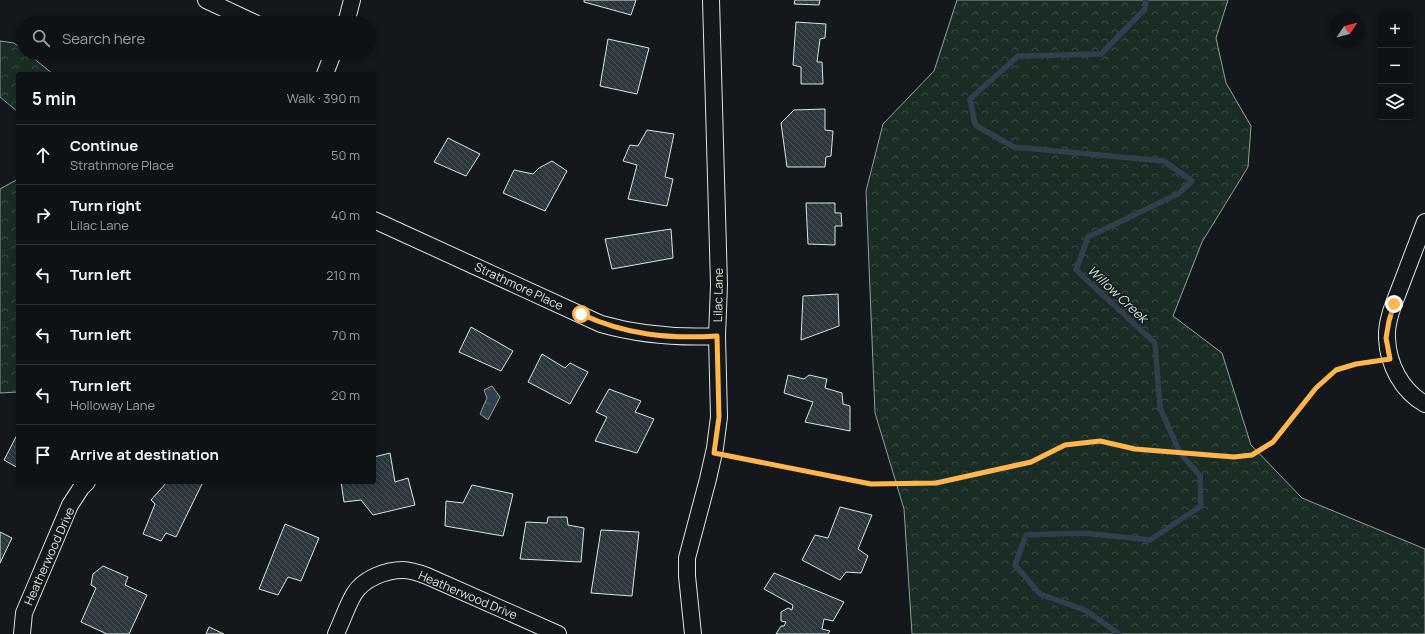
<!DOCTYPE html>
<meta charset="utf-8">
<style>
:root{--surface:#0f1215;--page:#181b1e;--text:#f1f3f6;--muted:#9b9ea0;--line:#2f3234}
body{margin:0;font-family:Manrope,sans-serif;background:var(--page);color:var(--text)}
.controls{position:absolute;right:12px;top:12px;display:grid;overflow:hidden;border-radius:4px;box-shadow:0 2px 6px #0003}
.controls button{width:36px;height:36px;display:grid;place-items:center;padding:0;border:0;border-bottom:1px solid var(--line);background:var(--surface);color:var(--text);font:20px sans-serif}
.compass{position:absolute;left:1329px;top:12px;width:36px;height:36px;border-radius:50%;background:var(--surface);box-shadow:0 2px 6px #0003;rotate:55deg}
.stop{position:absolute;width:12px;height:12px;margin:-9px;border:3px solid #ffb74d;border-radius:50%;background:#fff}
.stop.end{background:#ffb74d;border-color:#fff;box-shadow:0 1px 4px #0008}
.list{margin:0;padding:0;list-style:none}
h2{display:flex;justify-content:space-between;align-items:center;height:52px;margin:0;padding:0 16px;font-size:17px}
h2 small{font-size:13px;font-weight:400;color:var(--muted)}
.list li{display:grid;grid-template-columns:26px 1fr auto;gap:12px;align-items:center;box-sizing:border-box;height:60px;padding:0 16px;border-top:1px solid var(--line)}
.list b{display:block;font-size:15px;white-space:nowrap}
.list p{margin:0;font-size:13px;white-space:nowrap;color:var(--muted)}
.list em{font-size:13px;font-style:normal;color:var(--muted)}
.icon{flex:none;width:22px;height:22px;fill:none;stroke:currentColor;stroke-width:2;stroke-linecap:round;stroke-linejoin:round}
.map{position:relative;flex:none;width:1425px;height:634px;overflow:hidden}
.search{position:absolute;background:var(--surface);box-shadow:0 2px 6px #0003;left:16px;top:16px;width:360px;height:44px;display:flex;align-items:center;gap:10px;box-sizing:border-box;padding:0 14px;border-radius:22px;color:var(--muted);font-size:15px}
.panel{position:absolute;background:var(--surface);box-shadow:0 2px 6px #0003;left:16px;top:72px;width:360px;height:412px;border-radius:4px}
.map>svg:first-child{display:block}
.forest{fill:url(#forest-crowns);stroke:#939e99}
.water{fill:url(#water-ripples);stroke:#939e99}
.lines{fill:none;stroke-linecap:round;stroke-linejoin:round}
.stream{stroke:#2f3f4d;stroke-width:5.5}
.building{fill:url(#building-back-hatch);stroke:#d8e6dc}
.street-casing{stroke:#d8e6dc;stroke-width:18}
.path{stroke:#9da8a2;stroke-width:2.5;stroke-dasharray:3 2;stroke-linecap:butt}
.street{stroke:#14181c;stroke-width:16}
.route{stroke:#ffb74d;stroke-width:5}
.labels{text-anchor:middle;dominant-baseline:central;stroke-width:3;stroke-linejoin:round;paint-order:stroke}
.street-label{font-size:12px;fill:#d8e6dc;stroke:#14181c}
.water-label{font-size:13px;font-style:italic;fill:#d8e6dc;stroke:#14181c}
</style>
<div class="map">
<svg width="1425" height="634" viewBox="0 0 1425 634">
<defs>
<pattern id="forest-crowns" width="20" height="18" patternUnits="userSpaceOnUse"><rect width="20" height="18" fill="#1a2d24"/><path d="M2 6a3 3 0 1 1 6 0M12 15a3 3 0 1 1 6 0" fill="none" stroke="#3b4b43"/></pattern>
<pattern id="water-ripples" width="26" height="14" patternUnits="userSpaceOnUse"><rect width="26" height="14" fill="#2f3f4d"/><path d="M2 4q2-2 4 0t4 0M15 11q2-2 4 0t4 0" fill="none" stroke="#4c5b66"/></pattern>
<pattern id="building-back-hatch" width="6" height="6" patternUnits="userSpaceOnUse"><rect width="6" height="6" fill="#2c363c"/><path d="M-1 5l2 2M0 0l6 6M5-1l2 2" fill="none" stroke="#4a5358"/></pattern>
</defs>
<rect width="100%" height="100%" fill="#14181c"/>
<path class="forest" d="M957 0H1228L1216 38 1226 83 1251 126 1248 167 1202 242 1173 316 1222 353 1251 445 1302 498 1425 549V634H912L904 509 875 413 866 191 883 124 934 71Z
M0 41 14 43 23 50V53H27L53 74H18V112L0 97Z
M18 179V392L0 393V189Z"/>
<path class="water" d="M492 386 500 397 488 420 480 414 487 398 484 390Z"/>
<g class="lines">
<path class="stream" d="M1119 634 1085 610 1040 594 1015 565 1026 535 1083 533 1150 540 1201 506 1200 476 1180 453 1160 408 1155 343 1076 270 1088 237 1178 194 1192 181 1164 161 1014 147 975 125 970 99 1018 56 1101 54 1145 9 1146 0"/>
</g>
<path class="building" d="M584 0H636L631 15 584 2Z
M795 0H820L819 5 794 4Z
M796 22 826 24 825 38 820 39 817 62H822L823 84H801V67L793 65Z
M608 39 649 48 637 94 600 86Z
M825 109V130L833 131 831 156 826 157 825 167H787L781 123 794 110Z
M647 130 674 134 665 177 673 179 667 206 628 199 637 165 623 161 630 145 638 146Z
M448 138 480 154 466 176 434 162Z
M552 161 567 171 545 211 503 193 514 170 533 174 539 168Z
M806 203H835V213H841L842 226H835V245L808 244Z
M671 229 673 258 612 269 605 239Z
M838 294 839 326 801 340 803 296Z
M471 327 513 351 501 371 459 352Z
M542 354 565 368 570 363 588 372 570 404 528 382Z
M788 375 804 379 809 375 827 379 825 388 842 393 843 404 850 406V431L805 422 813 402 784 393Z
M609 389 641 401 635 412 654 419 637 453 595 441 607 417 596 412Z
M18 433V468L4 460Z
M390 453 395 482 408 478 415 505 373 515 361 500 344 502 341 482H374V457Z
M167 482H203L176 537 166 533 161 541 143 534 155 504 151 500Z
M472 485 513 494 503 536 445 526 446 501 463 503Z
M840 507 872 515 858 549 868 556 861 573 846 572 840 580 802 560 815 535 828 538Z
M548 517H567L568 525 584 528 581 562 520 559 526 522 547 523Z
M285 524 319 538 301 581 288 577 278 595 259 589Z
M601 530 639 532 632 596 591 593Z
M0 532 12 538 0 563Z
M103 566 128 577 125 585 147 595 129 634H107L81 622 96 588 91 585 93 574Z
M774 573 844 602 833 621 824 619 822 629 830 631 828 634H776L781 626H784L786 622 781 621V612L788 608 792 610 793 605 764 589Z
M209 627 224 634H206Z"/>
<g class="lines">
<g class="street-casing">
<path id="street" d="M206 0 255 23
M346 23 352 0
M325 74 333 53
M374 220 601 324C640 335 676 338 717 336
M1425 222C1417 243 1409 264 1401 285 1395 301 1386 320 1387 338 1388 365 1402 391 1425 404
M22 634 24 613 70 505 81 488 87 482
M336 634C342 621 347 606 354 594 363 579 385 570 403 570 411 570 419 573 427 576L558 634
M693 634 687 576V558L708 479 715 448 719 417 717 336 719 285 711 0"/>
</g>
<path class="path" d="M730 456 871 484 936 483 1031 462 1065 445 1100 441 1135 449 1234 457 1252 455 1273 442 1316 388 1336 370 1356 364 1375 361"/>
<use href="#street" class="street"/>
</g>
<g class="lines">
<path class="route" d="M581 314C626 335 668 339 717 336L719 417 714 453 871 484 936 483 1031 462 1065 445 1100 441 1135 449 1234 457 1252 455 1273 442 1316 388 1336 370 1356 364 1390 359 1386 338 1389 321 1394 304"/>
</g>
<g class="labels">
<g class="street-label">
<text transform="translate(519 286) rotate(25)">Strathmore Place</text>
<text transform="translate(718 295) rotate(-89)">Lilac Lane</text>
<text transform="translate(49 556) rotate(-66)">Heatherwood Drive</text>
<text transform="translate(468 595) rotate(23)">Heatherwood Drive</text>
</g>
<g class="water-label">
<text transform="translate(1118 294) rotate(43)">Willow Creek</text>
</g>
</g>
</svg>
<div class="controls">
<button>+</button>
<button>−</button>
<button><svg class="icon" aria-label="layers" viewBox="0 0 24 24"><path d="M12 4l9 5-9 5-9-5zM3 14l9 5 9-5"/></svg></button>
</div>
<svg class="compass" viewBox="-18 -18 36 36"><path d="M0-13l5 13h-10z" fill="#e53935"/><path d="M0 13l5-13h-10z" fill="#9b9ea0"/></svg>
<div class="stop" style="left:581px;top:314px"></div>
<div class="stop end" style="left:1394px;top:304px"></div>
<div class="search"><svg class="icon" aria-label="search" viewBox="0 0 24 24"><circle cx="10" cy="10" r="6"/><path d="M15 15l6 6"/></svg>Search here</div>
<section class="panel">
<h2>5 min<small>Walk · 390 m</small></h2>
<ul class="list">
<li><svg class="icon" aria-label="ahead" viewBox="0 0 24 24"><path d="M12 20V5M6 11l6-6 6 6"/></svg><div><b>Continue</b><p>Strathmore Place</p></div><em>50 m</em></li>
<li><svg class="icon" aria-label="right" viewBox="0 0 24 24"><path d="M7 20v-9h11M14 6l5 5-5 5"/></svg><div><b>Turn right</b><p>Lilac Lane</p></div><em>40 m</em></li>
<li><svg class="icon" aria-label="left" viewBox="0 0 24 24"><path d="M17 20v-9H6M10 6l-5 5 5 5"/></svg><div><b>Turn left</b></div><em>210 m</em></li>
<li><svg class="icon" aria-label="left" viewBox="0 0 24 24"><path d="M17 20v-9H6M10 6l-5 5 5 5"/></svg><div><b>Turn left</b></div><em>70 m</em></li>
<li><svg class="icon" aria-label="left" viewBox="0 0 24 24"><path d="M17 20v-9H6M10 6l-5 5 5 5"/></svg><div><b>Turn left</b><p>Holloway Lane</p></div><em>20 m</em></li>
<li><svg class="icon" aria-label="arrive" viewBox="0 0 24 24"><path d="M6 21V4h12l-3 4 3 4H6"/></svg><div><b>Arrive at destination</b></div></li>
</ul>
</section>
</div>
